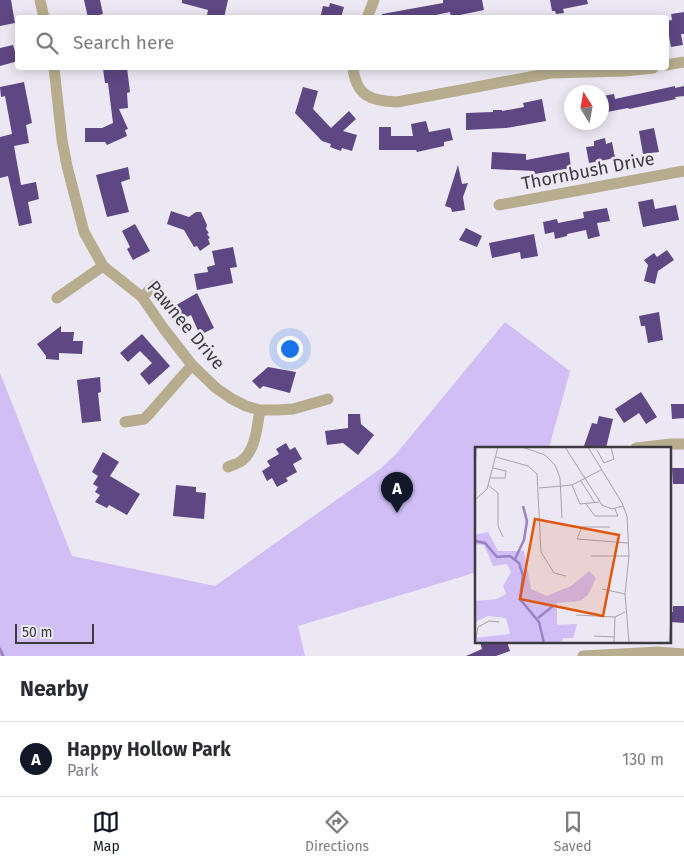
<!DOCTYPE html>
<style>
:root{--surface:#fff;--page:#f7f7f7;--text:#2b2b33;--muted:#7c7c81;--line:#e1e1e2;--accent:#111827}
body{margin:0;font-family:"Fira Sans",sans-serif;background:var(--page);color:var(--text)}
.compass{position:absolute;left:564px;top:85px;width:45px;height:45px;border-radius:50%;background:var(--surface);box-shadow:0 2px 12px #0003;rotate:349deg}
.scale{position:absolute;left:15px;bottom:12px;width:79px;box-sizing:border-box;padding-left:5px;border:2px solid #3b3a3e;border-top:0;font-size:14px;line-height:18px;white-space:nowrap;color:#3b3a3e;-webkit-text-stroke:4px #ece8f3;paint-order:stroke}
.you{position:absolute;left:289px;top:348px;width:18px;height:18px;margin:-12px;border:4px solid #fff;border-radius:50%;background:#1a73e8;box-shadow:0 0 0 8px #1a73e833}
.badge{display:grid;place-items:center;width:32px;height:32px;border-radius:50%;background:var(--accent);color:#fff;font-size:16px;font-weight:700}
.pin{position:absolute;translate:-50% -41px;filter:drop-shadow(0 1px 2px #0008)}
.pin::after{content:'';position:absolute;top:26px;width:18px;height:15px;background:inherit;clip-path:polygon(0 0,100% 0,50% 100%)}
.list{margin:0;padding:0;list-style:none}
h2{display:flex;justify-content:space-between;align-items:center;height:65px;margin:0;padding:0 20px;font-size:21px}
h2 small{font-size:16px;font-weight:400;color:var(--muted)}
.list li{display:grid;grid-template-columns:32px 1fr auto;gap:15px;align-items:center;box-sizing:border-box;height:75px;padding:0 20px;border-top:1px solid var(--line)}
.list b{display:block;font-size:19px;white-space:nowrap}
.list p{margin:0;font-size:16px;white-space:nowrap;color:var(--muted)}
.list em{font-size:16px;font-style:normal;color:var(--muted)}
.icon{flex:none;width:28px;height:28px;fill:none;stroke:currentColor;stroke-width:2;stroke-linecap:round;stroke-linejoin:round}
.map{position:relative;flex:none;width:684px;height:656px;overflow:hidden}
.search{position:absolute;background:var(--surface);box-shadow:0 2px 12px #0003;left:15px;right:15px;top:15px;height:55px;display:flex;align-items:center;gap:12px;box-sizing:border-box;padding:0 18px;border-radius:5px;color:var(--muted);font-size:19px}
.sheet{height:140px;background:var(--surface)}
nav{display:flex;justify-content:space-around;align-items:center;box-sizing:border-box;height:70px;border-top:1px solid var(--line);background:var(--surface);font-size:14px;color:var(--muted)}
nav a{display:grid;justify-items:center;gap:2px}
nav .on{color:var(--accent)}
.map>svg:first-child{display:block}
.green{fill:#d0bef5}
.lines{fill:none;stroke-linecap:round;stroke-linejoin:round}
.stream{stroke:#9a82c4;stroke-width:3}
.building{fill:#5e4783}
.minor{stroke:#b7ac8d;stroke-width:11}
.labels{text-anchor:middle;dominant-baseline:central;stroke-width:5;stroke-linejoin:round;paint-order:stroke}
.street-label{font-size:18px;fill:#3b3a3e;stroke:#ece8f3}
.inset-river{fill:none;stroke:#9a82c4;stroke-width:2.5}
.inset-road{fill:none;stroke:#a5a2ab;stroke-width:1}
.view{fill:#df570e;fill-opacity:0.15;stroke:#df570e;stroke-width:2.5}
.inset-edge{fill:none;stroke:#3b3a3e;stroke-width:2.5}
</style>
<div class="map">
<svg width="684" height="656" viewBox="0 0 684 656">
<rect width="100%" height="100%" fill="#ece8f3"/>
<path class="green" d="M505 322 570 371 549 448H477V571L474 573 298 626 305 656H0V373L72 556 215 586 380 469 396 454Z"/>
<g class="lines">
<path class="stream" d="M0 649 3 656"/>
</g>
<path class="building" d="M0 0H11L15 23 0 26Z
M84 0H100L103 14 88 18Z
M182 0H228L224 18 207 15 208 10 182 3Z
M443 0H482L484 10 460 15V18H451L450 12 431 16V18H382V14L443 3Z
M550 0H587L588 4 563 9 564 13 556 14 555 11H552Z
M330 3 344 7 341 18H320L323 6 329 7Z
M684 12V34H681L683 45 671 47 666 21 672 20 671 14Z
M13 45 18 61 0 66V48Z
M127 68 130 92 127 93 128 108 119 109 128 129 125 130 127 136 107 145 105 142H85V128H102L113 123 108 83H105L103 69Z
M24 82 32 123 26 125 29 143 14 146 21 185 36 182 39 199 28 202 32 223 19 226 8 176 0 178V137L12 134 5 96 1 97 0 87Z
M675 86V88L684 86V96L675 97 676 99 629 109 628 108 602 113V96L614 94 615 99Z
M303 87 318 91 313 109 331 128 349 111 356 119 343 131 357 135 352 151 342 148 341 151 330 147 331 144 322 141 295 113Z
M542 99 546 121 506 128 466 130V113L493 112V110H502V111L524 107 523 103Z
M426 121 429 132 450 128 453 140 444 142V146L417 152 416 150H379V127H391V136H413L411 124Z
M654 128 659 152 643 154 639 131Z
M605 138 606 144 612 142 615 158 589 163 586 147 594 146V141Z
M492 152 526 154V160L569 152 571 168 535 174 534 171 491 169Z
M458 165 462 184 468 183 463 197 465 210 452 212 451 208 445 206Z
M128 167 130 179 121 182 129 212 107 217 96 175Z
M653 199 655 209 676 205 679 220 643 227 638 202Z
M607 208 610 221 597 223 600 236 588 239 586 230 567 234V236L555 239 554 232 545 234 543 222 557 219 558 223 584 218 583 212Z
M171 211 189 217 196 212H201L207 225 206 229 209 233 207 234 210 238 208 239 210 244 200 251 197 246 194 247 184 230 167 224Z
M135 224 150 251 133 260 127 249 130 247 122 231Z
M466 228 482 236 477 247 459 240Z
M534 234 538 256 521 259 520 252 492 258 489 243Z
M233 247 237 267 230 268 233 283 197 290 194 274 208 272 207 267 215 265 212 251Z
M667 250 674 260 658 271 655 284 644 281 648 265 644 260 654 253 657 257Z
M197 293 214 328 200 335 191 315 180 320 173 307Z
M659 312 663 340 648 343 645 326H641L639 316Z
M61 326V332H74L73 341H83L82 354 59 353V360L46 359V356L37 344Z
M142 334 170 366 149 385 140 374 152 363 140 351 128 362 120 353Z
M268 367 296 372 290 393 263 386 260 389 252 381Z
M100 377 101 392 98 393 101 421 82 423 77 380Z
M641 392 657 417 646 424 639 413 624 423 615 409Z
M671 404H684V418L672 419Z
M348 414H360L361 424 374 435 358 455 343 443 327 445 325 431 348 428Z
M599 416 613 419 606 448H593L584 446 592 423 597 424Z
M286 443 290 450 295 447 302 459 293 464 297 472 286 478 288 481 277 487 272 478 267 481 262 471 270 466 267 461 279 454 276 449Z
M103 452 119 462 110 476 140 494 127 515 109 505 107 508 95 502 100 495 95 492 98 487 93 484 98 476 92 472Z
M672 468H684V484H673Z
M176 485 196 487V492L206 493 204 519 173 516Z
M673 606H684V623L670 622V612H673Z
M480 642H507L510 651 496 656H466L482 649Z"/>
<g class="lines">
<path class="minor" d="M40 0 44 18
M367 18 374 0
M666 65 684 62
M54 68 62 140 67 166 84 232 103 266 142 297 164 329 192 365 216 388 232 399 246 406 260 410H277L293 409 328 399
M353 68C356 96 371 101 397 102L551 73 625 71 653 68
M499 205 684 171
M142 297 155 285
M57 298 103 266
M125 422 144 419 150 413 192 365
M636 448 671 444H684
M228 467C232 465 237 464 240 462 256 452 257 426 260 410
M583 656 658 652 684 654"/>
</g>
<g class="labels">
<g class="street-label">
<text transform="translate(588 171) rotate(-11)">Thornbush Drive</text>
<text transform="translate(186 325) rotate(50)">Pawnee Drive</text>
</g>
</g>
<g transform="translate(475 447)">
<rect width="196" height="196" fill="#ece8f3"/>
<path d="M13 85 23 104H49L56 142 72 149 96 139 114 124 121 131 113 148 105 154 82 156V178L102 177 98 191H88L87 196H0V191L35 187 31 171 13 169 0 175V154L22 152 31 147 28 139 36 125 32 117 18 119 9 98 0 97V88Z" fill="#d0bef5"/>
<path class="inset-river" d="M0 94 10 96 22 110 35 109 44 116 48 129 45 152 64 175 69 196M40 112 49 93 52 74 48 59M63 171 78 159"/>
<path class="inset-road" d="M47 0 70 8 80 18 85 31 87 71M90 0 127 58 137 62 148 59M113 0 147 56 152 69 154 109 150 147 154 196M122 3 129 16 139 12 136 1M21 10 53 19 62 27 66 105 79 126 91 129M0 31 1 0M15 31H30L31 24 18 21M106 34 120 56M13 38 23 46V79L28 90M97 38 105 57 124 55M64 41 97 38 126 23M0 53 12 42 23 0M111 57 120 69H143L140 62M135 80H107L102 92 153 96M116 109H154M127 142 150 147M101 168 140 170M119 189 139 190M0 196 3 180 14 174 24 175M139 196 140 170 150 165M194 196 197 160"/>
<path class="view" d="M60 72 144 88 128 169 45 152Z"/>
<rect width="196" height="196" class="inset-edge"/>
</g>
</svg>
<svg class="compass" viewBox="-18 -18 36 36"><path d="M0-13l5 13h-10z" fill="#e53935"/><path d="M0 13l5-13h-10z" fill="#7c7c81"/></svg>
<div class="scale">50 m</div>
<div class="you"></div>
<div class="pin badge" style="left:397px;top:513px">A</div>
<div class="search"><svg class="icon" aria-label="search" viewBox="0 0 24 24"><circle cx="10" cy="10" r="6"/><path d="M15 15l6 6"/></svg>Search here</div>
</div>
<section class="sheet">
<h2>Nearby<small></small></h2>
<ul class="list">
<li><span class="badge">A</span><div><b>Happy Hollow Park</b><p>Park</p></div><em>130 m</em></li>
</ul>
</section>
<nav>
<a class="on"><svg class="icon" aria-label="map" viewBox="0 0 24 24"><path d="M3 6l6-2 6 2 6-2v14l-6 2-6-2-6 2zM9 4v14M15 6v14"/></svg>Map</a>
<a><svg class="icon" aria-label="directions" viewBox="0 0 24 24"><path d="M12 3l9 9-9 9-9-9zM9 14v-3h6M13 9l2 2-2 2"/></svg>Directions</a>
<a><svg class="icon" aria-label="saved" viewBox="0 0 24 24"><path d="M7 4h10v16l-5-4-5 4z"/></svg>Saved</a>
</nav>
